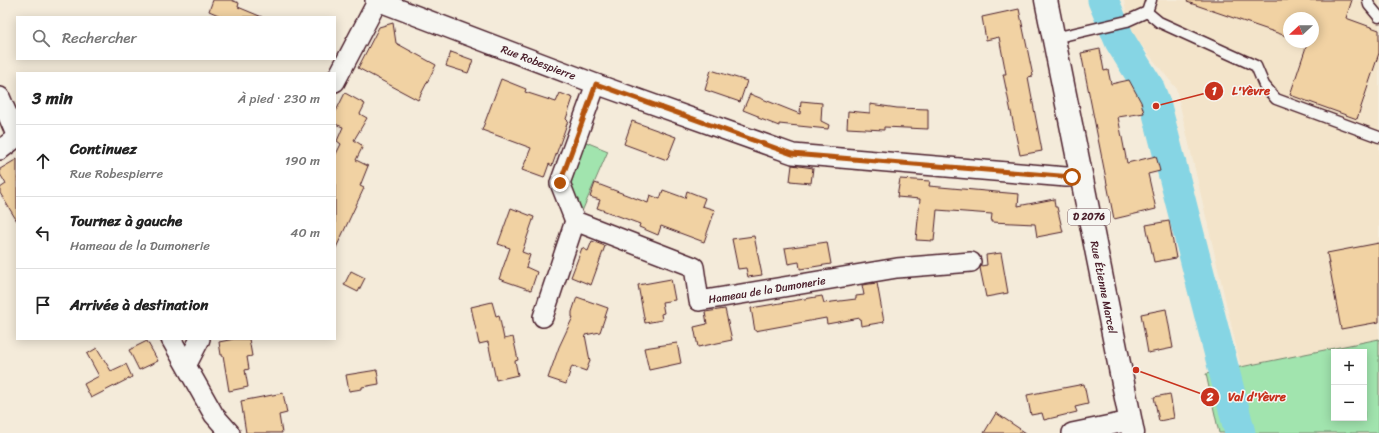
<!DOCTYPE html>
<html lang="fr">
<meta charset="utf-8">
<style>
:root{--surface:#fff;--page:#f2f2f2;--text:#222;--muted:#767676;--line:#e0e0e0}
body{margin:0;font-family:Sriracha,sans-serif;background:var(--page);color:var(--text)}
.controls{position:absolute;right:12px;bottom:12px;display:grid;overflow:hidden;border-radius:0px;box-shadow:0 2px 10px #0003}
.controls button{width:36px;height:36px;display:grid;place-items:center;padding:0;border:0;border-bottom:1px solid var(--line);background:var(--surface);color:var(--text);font:20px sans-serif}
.compass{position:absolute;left:1283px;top:12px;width:36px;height:36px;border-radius:50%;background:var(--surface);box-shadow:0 2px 10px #0003;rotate:248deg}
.stop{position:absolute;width:12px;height:12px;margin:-9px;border:3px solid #b45309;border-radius:50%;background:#fff}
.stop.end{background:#b45309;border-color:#fff;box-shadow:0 1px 4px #0008}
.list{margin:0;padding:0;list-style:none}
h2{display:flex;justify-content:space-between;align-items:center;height:52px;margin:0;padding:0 16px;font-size:17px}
h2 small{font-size:13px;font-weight:400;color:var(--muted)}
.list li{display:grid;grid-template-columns:26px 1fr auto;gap:12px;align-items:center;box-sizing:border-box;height:72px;padding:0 16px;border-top:1px solid var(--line)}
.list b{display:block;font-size:15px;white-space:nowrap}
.list p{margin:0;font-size:13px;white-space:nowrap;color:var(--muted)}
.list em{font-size:13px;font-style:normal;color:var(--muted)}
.icon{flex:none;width:22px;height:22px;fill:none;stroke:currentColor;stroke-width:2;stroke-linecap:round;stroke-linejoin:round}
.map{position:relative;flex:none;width:1379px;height:433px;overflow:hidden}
.search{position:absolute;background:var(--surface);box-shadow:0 2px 10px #0003;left:16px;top:16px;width:320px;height:44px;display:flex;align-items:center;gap:10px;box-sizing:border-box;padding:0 14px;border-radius:0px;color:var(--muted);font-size:15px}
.panel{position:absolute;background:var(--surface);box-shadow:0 2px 10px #0003;left:16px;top:72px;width:320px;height:268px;border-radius:0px}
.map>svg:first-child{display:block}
.built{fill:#f3e4ca;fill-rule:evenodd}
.green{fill:#a1e4ae;stroke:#76826c;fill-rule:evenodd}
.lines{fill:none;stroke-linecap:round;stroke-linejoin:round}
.river{stroke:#86d5e4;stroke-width:31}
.building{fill:#f1d2a3;stroke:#4a1f2b}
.lane-casing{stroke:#4a1f2b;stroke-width:13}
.street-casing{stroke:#4a1f2b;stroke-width:22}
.primary-casing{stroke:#4a1f2b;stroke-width:25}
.lane{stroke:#f6f6f2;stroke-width:10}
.street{stroke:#f6f6f2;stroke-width:19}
.primary{stroke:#f6f6f2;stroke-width:22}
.route{stroke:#b45309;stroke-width:5}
.labels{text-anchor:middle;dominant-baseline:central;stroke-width:3;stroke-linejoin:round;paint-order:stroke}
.shield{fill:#f6f6f2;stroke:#7e6067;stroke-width:1}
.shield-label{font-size:10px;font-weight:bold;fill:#4a1f2b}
.street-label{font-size:11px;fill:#4a1f2b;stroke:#f6f6f2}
.leader{fill:none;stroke:#c8321e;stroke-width:1.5}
.callout-dot{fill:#c8321e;stroke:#f6f6f2;stroke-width:1.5}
.mark-label{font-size:12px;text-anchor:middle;font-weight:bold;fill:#fff}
.callout-label{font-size:12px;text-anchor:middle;font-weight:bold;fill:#c8321e;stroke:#f6f6f2;stroke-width:3;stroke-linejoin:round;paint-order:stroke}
</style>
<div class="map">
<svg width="1379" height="433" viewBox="0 0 1379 433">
<rect width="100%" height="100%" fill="#f4ebda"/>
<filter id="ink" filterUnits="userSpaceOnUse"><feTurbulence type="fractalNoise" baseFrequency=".025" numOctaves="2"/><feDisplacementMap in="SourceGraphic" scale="8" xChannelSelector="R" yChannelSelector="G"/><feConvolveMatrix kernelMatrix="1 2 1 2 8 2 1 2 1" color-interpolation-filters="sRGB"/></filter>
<g filter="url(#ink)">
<path class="built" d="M1124 0H1379V339L1241 367 1176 88 1129 30ZM1289 18H1313V42H1289Z"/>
<path class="green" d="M581 140 608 151 580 216 565 186Z
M1379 339V433H1219L1206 374ZM1334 352H1364V418H1334Z"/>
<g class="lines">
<path class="river" d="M1103 0 1120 41 1149 88 1156 106 1240 433"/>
</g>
<path class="building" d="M213 0H231L239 3 238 7 262 17H223L209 11Z
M1188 0H1352L1346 18 1379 30V53L1357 119 1290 95 1307 44 1303 42H1313V18H1289V37L1187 2Z
M1019 9 1033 76 1028 77 1042 151 1020 155 1003 74H1006L999 37 986 40 982 17Z
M393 23 396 43 436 65 418 100 358 68 379 27Z
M1100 49 1104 71 1108 70 1111 84 1129 80 1141 102 1144 113 1118 117 1127 163 1156 156 1160 171 1148 174 1156 209 1114 219 1081 53Z
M451 52 473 60 468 73 446 66Z
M711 70 747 81 740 102 705 90Z
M501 79 526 89 525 92 556 102 560 93 573 98 566 119 568 121 552 166 549 164 544 178 522 170 531 148 482 130Z
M345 93 365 104 360 114 367 118 354 140 363 146 356 160 368 166 360 186 364 188 335 250V156L341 144 337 141 343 127 335 124V113Z
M750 94 800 114 801 101 822 103 821 121 829 125 828 129 779 124V126L758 118V116L743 110Z
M870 104 897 108 928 109V129L884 127V130L847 128 848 111 870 113Z
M632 121 676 137 667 160 624 144Z
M17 159V221L0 193V188L6 184 0 174V169Z
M792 165 813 168 811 183 790 181Z
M900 179 930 181 929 186 1019 194 1018 206 1054 199 1055 207H1057L1063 232 1037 237 1035 224 991 222 992 214 937 210 934 241 916 240 920 199 897 197Z
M595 183 648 203 650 195 660 199 663 190 685 198 687 191 705 198 702 206 715 210 704 242 661 226 658 235 639 227 640 224 597 208 600 200 590 197Z
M511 208 534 217 522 252 530 255 526 267 537 272 531 290 499 279 510 248 498 244Z
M1169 221 1176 258 1154 262 1146 225Z
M754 236 762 275 748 277 746 268 738 269 732 239Z
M592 241 605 246 591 285 571 277 582 248 588 251Z
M827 242 831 264 800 269 799 262 788 264 785 248Z
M1379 243V322L1341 329 1327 253Z
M1001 253 1008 293 986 297 980 268 981 266 987 265 986 255Z
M351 271 365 278 358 292 344 285Z
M671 279 675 300 662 302 664 313 661 314 662 320 645 323 638 285Z
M877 283 884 322 861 326 860 318 827 324 826 318 755 331 751 308 822 296 824 303 856 299V296L864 295 862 285Z
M577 297 608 308 600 332 585 335 590 361 586 371 572 366 566 384 548 378 559 347 573 317H572V312Z
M492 302 496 316 499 315 504 339 513 337 518 360 515 361 518 375 496 380 488 342 479 344 471 307Z
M725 309 732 340 698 347 694 327 707 324 705 312Z
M1166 309 1173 348 1148 353 1141 314Z
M234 339H249L252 356 247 357 249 369 245 370 248 387 229 391 223 355H221L219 342Z
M147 341 158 361 139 370 129 350Z
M677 343 681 363 649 370 644 348Z
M97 348 111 371 126 364 132 377 91 398 84 384 99 376 87 354Z
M377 370 379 384 362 387V389L349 391 346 375Z
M1084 384 1088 404 1075 407 1077 412 1044 420 1042 413 1031 415 1027 395Z
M283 393 287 413 279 415 282 433H246L241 401Z
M1170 394 1174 418 1159 421 1154 397Z
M996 413 1026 433H984Z"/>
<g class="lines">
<g class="lane-casing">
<path id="lane" d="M1368 0 1369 5 1379 17
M1147 12 1159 22 1256 66 1264 85 1276 99 1379 137
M1054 38 1127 21 1147 12 1151 0"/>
</g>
<g class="street-casing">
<g id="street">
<path id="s1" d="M375 0 596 84 793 154 1066 177 1081 176"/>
<path d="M335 82 378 0"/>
<path id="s2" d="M596 84 560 183 575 221 694 267 699 301 897 268 971 262"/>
<path d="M0 97 17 137"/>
<path d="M0 150 17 137"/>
<path d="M543 317 575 221"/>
<path d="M171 339 214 415 230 433"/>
<path d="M187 364 200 339"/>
<path d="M1072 433 1130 421"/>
</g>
</g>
<g class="primary-casing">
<g id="primary">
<path id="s3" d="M1046 0 1133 433"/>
</g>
</g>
<use href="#lane" class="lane"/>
<use href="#street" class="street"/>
<use href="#primary" class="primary"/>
</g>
</g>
<g class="lines" filter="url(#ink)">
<path class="route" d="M560 183 596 84 792 154 1072 177"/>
</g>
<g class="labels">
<rect class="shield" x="1068" y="209" width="42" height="16" rx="3"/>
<g class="shield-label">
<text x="1089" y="217">D 2076</text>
</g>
<g class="street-label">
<text stroke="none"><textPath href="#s1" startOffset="175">Rue Robespierre</textPath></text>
<text stroke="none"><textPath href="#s3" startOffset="293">Rue Étienne Marcel</textPath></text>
<text stroke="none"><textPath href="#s2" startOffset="377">Hameau de la Dumonerie</textPath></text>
</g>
</g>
<path class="leader" d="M1156 106L1214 91M1136 370L1210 397"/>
<g class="callout-dot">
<circle cx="1156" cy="106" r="4"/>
<circle cx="1136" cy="370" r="4"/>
<circle cx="1214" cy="91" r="10"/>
<circle cx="1210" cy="397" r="10"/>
</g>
<g class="mark-label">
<text x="1214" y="95">1</text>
<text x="1210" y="401">2</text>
</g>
<g class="callout-label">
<text x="1251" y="95">L'Yèvre</text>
<text x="1257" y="401">Val d'Yèvre</text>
</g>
</svg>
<div class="controls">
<button>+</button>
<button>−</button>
</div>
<svg class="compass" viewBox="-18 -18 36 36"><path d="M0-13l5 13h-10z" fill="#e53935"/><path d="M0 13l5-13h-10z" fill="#767676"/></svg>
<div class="stop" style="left:1072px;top:177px"></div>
<div class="stop end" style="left:560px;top:183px"></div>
<div class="search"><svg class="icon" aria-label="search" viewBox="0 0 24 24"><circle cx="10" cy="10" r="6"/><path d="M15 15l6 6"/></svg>Rechercher</div>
<section class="panel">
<h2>3 min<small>À pied · 230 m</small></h2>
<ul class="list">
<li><svg class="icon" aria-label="ahead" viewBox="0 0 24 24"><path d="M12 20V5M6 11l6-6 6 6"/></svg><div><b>Continuez</b><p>Rue Robespierre</p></div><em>190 m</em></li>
<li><svg class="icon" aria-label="left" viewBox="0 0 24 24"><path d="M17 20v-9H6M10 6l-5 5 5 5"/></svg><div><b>Tournez à gauche</b><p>Hameau de la Dumonerie</p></div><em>40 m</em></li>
<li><svg class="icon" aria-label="arrive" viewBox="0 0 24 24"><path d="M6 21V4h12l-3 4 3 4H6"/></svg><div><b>Arrivée à destination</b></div></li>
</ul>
</section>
</div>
